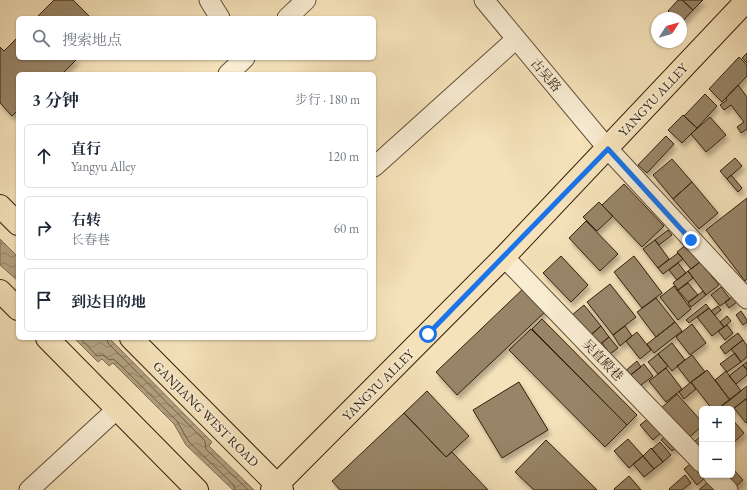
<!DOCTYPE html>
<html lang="zh">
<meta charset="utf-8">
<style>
:root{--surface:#fff;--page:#f2f2f3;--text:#1f2937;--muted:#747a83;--line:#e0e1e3}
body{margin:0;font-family:"EB Garamond","Noto Serif SC",serif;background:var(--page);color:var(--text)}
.controls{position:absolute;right:12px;bottom:12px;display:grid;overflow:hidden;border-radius:6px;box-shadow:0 1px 3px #0004}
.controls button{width:36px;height:36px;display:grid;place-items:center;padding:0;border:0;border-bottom:1px solid var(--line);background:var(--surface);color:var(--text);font:20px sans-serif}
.compass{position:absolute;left:651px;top:12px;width:36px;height:36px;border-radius:50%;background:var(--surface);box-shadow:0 1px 3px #0004;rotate:54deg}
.stop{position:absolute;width:12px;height:12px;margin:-9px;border:3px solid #1a73e8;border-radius:50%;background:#fff}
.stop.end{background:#1a73e8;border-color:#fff;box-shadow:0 1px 4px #0008}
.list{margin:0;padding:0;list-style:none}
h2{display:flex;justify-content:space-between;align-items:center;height:52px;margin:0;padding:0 16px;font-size:17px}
h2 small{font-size:13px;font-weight:400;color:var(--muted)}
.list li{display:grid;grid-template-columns:26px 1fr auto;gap:12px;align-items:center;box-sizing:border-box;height:64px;margin:0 8px 8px;padding:0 8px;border:1px solid var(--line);border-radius:6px}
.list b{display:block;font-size:15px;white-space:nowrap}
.list p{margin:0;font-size:13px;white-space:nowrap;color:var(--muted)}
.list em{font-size:13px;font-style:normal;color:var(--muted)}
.icon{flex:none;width:22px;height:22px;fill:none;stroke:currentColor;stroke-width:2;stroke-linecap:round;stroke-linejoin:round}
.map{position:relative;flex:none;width:747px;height:490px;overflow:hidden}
.search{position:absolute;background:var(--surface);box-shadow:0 1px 3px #0004;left:16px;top:16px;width:360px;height:44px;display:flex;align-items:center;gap:10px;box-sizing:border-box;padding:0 14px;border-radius:6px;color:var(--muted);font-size:15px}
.panel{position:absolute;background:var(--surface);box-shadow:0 1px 3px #0004;left:16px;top:72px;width:360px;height:268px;border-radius:6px}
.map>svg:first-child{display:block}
.water{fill:url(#water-waves);stroke:#806d52}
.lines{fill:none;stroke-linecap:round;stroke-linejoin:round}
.shore{stroke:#736047;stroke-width:1}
.building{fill:#988567;stroke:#33200e;filter:url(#shadow)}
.minor-casing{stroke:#645039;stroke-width:21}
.major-casing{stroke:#33200e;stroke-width:24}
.minor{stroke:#f8ecd2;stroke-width:19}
.major{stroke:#f5e2ba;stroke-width:22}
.route{stroke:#1a73e8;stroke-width:5}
.labels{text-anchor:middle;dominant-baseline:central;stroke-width:3.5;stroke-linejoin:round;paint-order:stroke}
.street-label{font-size:13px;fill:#33200e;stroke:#f8ecd2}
</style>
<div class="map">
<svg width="747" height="490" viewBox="0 0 747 490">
<defs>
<pattern id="water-waves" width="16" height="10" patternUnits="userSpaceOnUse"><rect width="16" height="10" fill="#b3a080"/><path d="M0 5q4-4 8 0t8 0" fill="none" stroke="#928267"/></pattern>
<filter id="shadow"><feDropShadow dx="2.5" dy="4.5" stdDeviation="2" flood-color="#0004"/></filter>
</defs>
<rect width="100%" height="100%" fill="#f5e2ba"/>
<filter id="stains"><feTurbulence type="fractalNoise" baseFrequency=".005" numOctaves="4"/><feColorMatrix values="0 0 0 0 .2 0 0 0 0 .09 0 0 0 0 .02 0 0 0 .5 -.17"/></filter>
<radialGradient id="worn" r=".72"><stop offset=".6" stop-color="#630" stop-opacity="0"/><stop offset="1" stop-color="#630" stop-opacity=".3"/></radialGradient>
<path class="water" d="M0 239 18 257V281L0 265Z
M74 338H109L212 442 209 446 254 490H233L186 445 174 424 113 363 109 366 102 359 98 362Z"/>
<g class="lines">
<path class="shore" d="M80 338 97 356 103 355 109 360 113 359 116 361 177 421 189 442 234 485 235 490
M107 338 108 343 205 441 206 449 248 490"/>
</g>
<path class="building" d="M54 0H73L91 18H36Z
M678 0H682L693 10 681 23V18H675L668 11Z
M682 0H703L693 10Z
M18 37V58H78L62 74H18V110L12 116 0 103V47L4 51Z
M747 53V63L742 58Z
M739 57 747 65V76L722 102 709 89Z
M738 85 747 97V129L741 133 737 127 744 122 731 105 724 110 720 105 727 100 726 98Z
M705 94 717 106 697 128 684 116Z
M683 115 697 128 682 143 668 130Z
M710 117 726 135 706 152 691 134Z
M666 136 674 144 647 173 638 165Z
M735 158 742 166 727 179 720 171Z
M672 159 692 182 673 199 653 175Z
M731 175 742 188 738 192 727 179Z
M692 182 718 213 699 229 673 199Z
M624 184 664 226 642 247 602 205Z
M747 198V279L745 281 706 230Z
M599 202 613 216 597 231 583 217Z
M586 221 618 254 600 271 569 238Z
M668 230 672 235 659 245 655 240Z
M655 240 669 259 658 268 643 249Z
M687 244 700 262 691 269 677 252Z
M678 253 683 259 663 274 658 268Z
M561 256 588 285 571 302 543 273Z
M634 256 662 293 642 308 614 272Z
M700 262 719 285 706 295 688 271Z
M678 263 686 273 677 280 669 270Z
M688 271 693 278 678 290 673 283Z
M688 283 698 295 688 302 678 290Z
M610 284 636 317 613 335 587 302Z
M526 286 548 309 457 395 436 372Z
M674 286 691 309 678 320 660 297Z
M721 287 730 299 720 306 711 295Z
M703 291 706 295 691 307 688 303Z
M733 296 737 302 729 308 725 302Z
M656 298 675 322 656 337 637 312Z
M706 304 709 308 689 323 686 320Z
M584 305 601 326 588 337 572 315Z
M718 306 721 310 715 315 711 311Z
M709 308 724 327 712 336 697 317Z
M741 311 747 320V322L743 325 736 315Z
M727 316 731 321 724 327 720 322Z
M542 319 637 415 627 425 532 329Z
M675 322 682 331 654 353 647 344Z
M692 324 706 343 690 355 676 337Z
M727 325 733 333 725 340 718 331Z
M601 326 609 337 599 345 591 335Z
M625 326 632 336 620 346 613 335Z
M531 329 627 425 605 447 509 350Z
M637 332 651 350 640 359 626 341Z
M738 333 743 340 725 354 720 347Z
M609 337 618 348 610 354 602 343Z
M743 340 747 346V357L741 362 731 349Z
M672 343 685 360 672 371 658 354Z
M735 353 741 362 727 372 720 364Z
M658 354 668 366 658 374 648 362Z
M692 355 705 372 690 383 677 366Z
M637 361 641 367 628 377 624 372Z
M747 362V370L743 365Z
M644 364 653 376 637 388 628 377Z
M743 365 747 370V375L736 384 729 376Z
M666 368 682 389 666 402 649 381Z
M707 370 730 400 718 409H712L691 382Z
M726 371 741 391 730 400 715 380Z
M519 382 548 430 502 458 473 410Z
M691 382 696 389 684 399 679 392Z
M747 386V398L732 410 724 409 721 406Z
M427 391 469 436 446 457 404 413Z
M677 394 702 422V426L686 440 660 409Z
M746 399 747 401V422L746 423 734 408Z
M404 413 446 457 452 452 488 490H340L332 481Z
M649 418 662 432 653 440 640 425Z
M732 419 744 433 732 444Z
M670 432 680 444 672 451 661 440Z
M702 435V451L694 442Z
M628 439 643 456 629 468 614 451Z
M546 440 597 490H534L515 472Z
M660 442 671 455 663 462 652 449Z
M651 448 663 462 654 469 643 456Z
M643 456 654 469 644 477 633 464Z
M695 460 702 468V475H708L697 485 684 469Z
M732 468 743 480 733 489 720 475H732Z
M685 475 691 483 682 490H670L669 489Z
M629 476 641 490H615L614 489Z
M710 480 719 490H699Z"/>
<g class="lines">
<g class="minor-casing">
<path id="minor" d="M209 0 220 18
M484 0 608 149 747 299
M287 18 306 0
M228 74 245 58
M374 167 516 39
M504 257 702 463
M713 475 728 490
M29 490 117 409"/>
</g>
<g class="major-casing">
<path id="major" d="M0 206 18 224
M0 291 18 309
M47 338 197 490
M131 338 282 490
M272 490 504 257 747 0"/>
</g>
<use href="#minor" class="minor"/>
<use href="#major" class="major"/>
</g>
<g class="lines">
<path class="route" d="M428 334 608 149 691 240"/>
</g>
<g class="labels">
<g class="street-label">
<text transform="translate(546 75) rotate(50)">古吴路</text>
<text transform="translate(653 100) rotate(-47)">YANGYU ALLEY</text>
<text transform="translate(603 360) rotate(46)">吴直殿巷</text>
<text transform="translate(378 385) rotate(-45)">YANGYU ALLEY</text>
<text transform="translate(206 414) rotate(45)">GANJIANG WEST ROAD</text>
</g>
</g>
<rect width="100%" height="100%" filter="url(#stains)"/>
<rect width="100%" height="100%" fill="url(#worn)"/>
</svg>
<div class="controls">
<button>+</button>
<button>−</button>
</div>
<svg class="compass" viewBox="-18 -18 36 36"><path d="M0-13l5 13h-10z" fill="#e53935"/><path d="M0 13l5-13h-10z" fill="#747a83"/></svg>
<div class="stop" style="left:428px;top:334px"></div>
<div class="stop end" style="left:691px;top:240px"></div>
<div class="search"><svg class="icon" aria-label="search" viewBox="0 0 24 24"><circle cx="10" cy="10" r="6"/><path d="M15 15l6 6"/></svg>搜索地点</div>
<section class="panel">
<h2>3 分钟<small>步行 · 180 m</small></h2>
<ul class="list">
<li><svg class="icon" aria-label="ahead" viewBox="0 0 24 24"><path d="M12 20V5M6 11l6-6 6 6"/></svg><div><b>直行</b><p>Yangyu Alley</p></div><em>120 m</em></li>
<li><svg class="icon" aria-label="right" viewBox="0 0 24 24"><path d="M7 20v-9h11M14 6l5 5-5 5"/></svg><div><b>右转</b><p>长春巷</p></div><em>60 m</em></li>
<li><svg class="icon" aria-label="arrive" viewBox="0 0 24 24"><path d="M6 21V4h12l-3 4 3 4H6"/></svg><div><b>到达目的地</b></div></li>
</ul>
</section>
</div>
